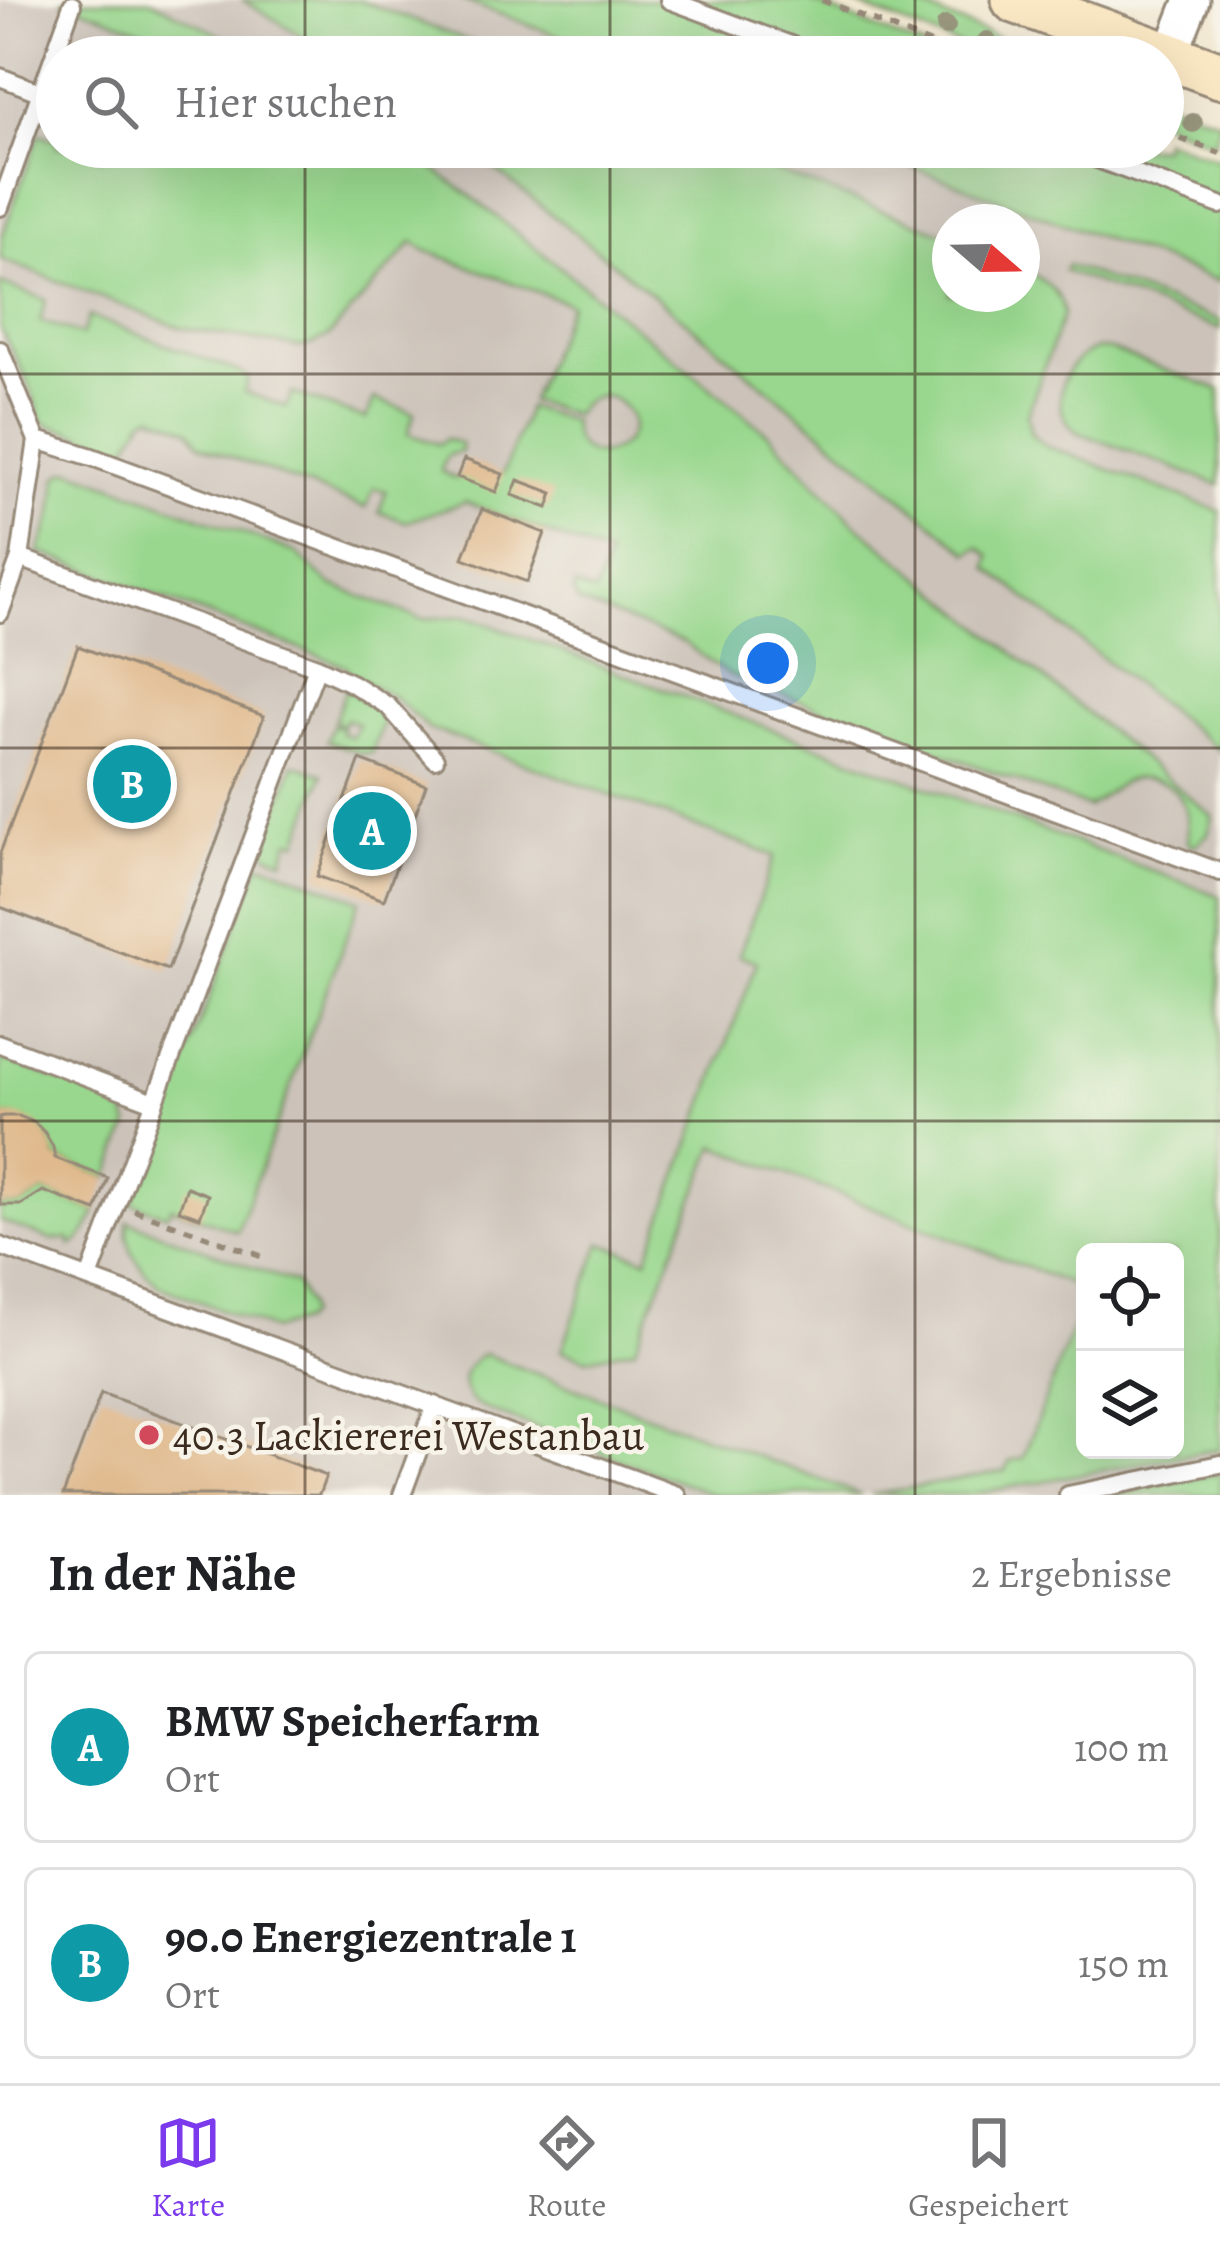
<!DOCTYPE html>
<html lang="de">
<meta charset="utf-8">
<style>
:root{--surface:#fff;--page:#f2f2f2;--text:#202124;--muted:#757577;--line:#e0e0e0;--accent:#7c3aed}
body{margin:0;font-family:Alegreya,serif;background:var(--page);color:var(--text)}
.controls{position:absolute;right:36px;bottom:36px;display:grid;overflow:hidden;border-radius:18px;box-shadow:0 12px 48px #0002}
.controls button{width:108px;height:108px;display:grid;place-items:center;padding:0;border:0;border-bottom:3px solid var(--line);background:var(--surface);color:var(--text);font:60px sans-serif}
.compass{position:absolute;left:932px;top:204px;width:108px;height:108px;border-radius:50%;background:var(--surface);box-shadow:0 12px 48px #0002;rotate:110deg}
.you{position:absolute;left:768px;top:663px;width:42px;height:42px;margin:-30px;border:9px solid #fff;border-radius:50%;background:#1a73e8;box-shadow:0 0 0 18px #1a73e833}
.badge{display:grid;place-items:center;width:78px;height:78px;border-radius:50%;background:var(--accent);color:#fff;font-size:39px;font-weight:700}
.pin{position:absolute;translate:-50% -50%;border:6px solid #fff;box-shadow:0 3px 12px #0006}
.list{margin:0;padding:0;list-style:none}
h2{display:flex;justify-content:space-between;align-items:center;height:156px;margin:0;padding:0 48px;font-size:51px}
h2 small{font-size:39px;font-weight:400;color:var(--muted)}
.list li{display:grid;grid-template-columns:78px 1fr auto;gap:36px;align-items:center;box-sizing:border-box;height:192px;margin:0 24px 24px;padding:0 24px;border:3px solid var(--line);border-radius:18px}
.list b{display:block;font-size:45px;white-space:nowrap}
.list p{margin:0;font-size:39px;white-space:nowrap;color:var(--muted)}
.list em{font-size:39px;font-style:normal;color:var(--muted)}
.icon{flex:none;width:66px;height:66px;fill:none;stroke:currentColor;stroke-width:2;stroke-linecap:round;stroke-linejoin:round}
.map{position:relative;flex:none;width:1220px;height:1495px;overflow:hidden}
.search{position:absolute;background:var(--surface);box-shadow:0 12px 48px #0002;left:36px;right:36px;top:36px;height:132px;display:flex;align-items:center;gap:30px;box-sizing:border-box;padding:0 42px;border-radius:66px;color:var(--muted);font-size:45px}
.sheet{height:588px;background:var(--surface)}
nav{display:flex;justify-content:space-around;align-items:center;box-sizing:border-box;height:168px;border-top:3px solid var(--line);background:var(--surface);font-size:33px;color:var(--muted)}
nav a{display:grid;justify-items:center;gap:6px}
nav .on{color:var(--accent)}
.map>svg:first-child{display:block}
.industrial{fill:#ccc2b9;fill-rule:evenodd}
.green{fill:#98d78d;stroke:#6a8056;stroke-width:3}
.building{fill:#e0ba8e}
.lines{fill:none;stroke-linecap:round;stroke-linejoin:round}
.service-casing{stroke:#968978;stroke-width:22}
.minor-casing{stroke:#968978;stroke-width:39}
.secondary-casing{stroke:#968978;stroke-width:51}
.path{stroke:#968978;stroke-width:6;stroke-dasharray:9 9;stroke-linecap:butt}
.service{stroke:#fff;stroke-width:16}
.minor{stroke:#fff;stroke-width:33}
.secondary{stroke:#fae7c3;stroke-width:45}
.tree{fill:#9a977e}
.grid{fill:none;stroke:#3b2a1e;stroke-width:3;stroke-opacity:0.55}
.poi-dot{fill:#d1495b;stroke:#f7f3e8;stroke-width:4.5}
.labels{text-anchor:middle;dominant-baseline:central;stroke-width:9;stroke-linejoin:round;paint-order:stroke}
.poi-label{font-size:42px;fill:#3b2a1e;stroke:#f7f3e8;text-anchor:start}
</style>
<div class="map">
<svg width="1220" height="1495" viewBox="0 0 1220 1495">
<rect width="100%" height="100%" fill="#f7f3e8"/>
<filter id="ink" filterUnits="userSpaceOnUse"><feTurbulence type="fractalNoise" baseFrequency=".00833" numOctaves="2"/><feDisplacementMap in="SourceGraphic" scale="24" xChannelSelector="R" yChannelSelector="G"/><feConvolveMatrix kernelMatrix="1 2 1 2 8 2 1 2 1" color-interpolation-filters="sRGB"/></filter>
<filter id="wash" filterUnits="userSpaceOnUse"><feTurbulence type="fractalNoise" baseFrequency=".004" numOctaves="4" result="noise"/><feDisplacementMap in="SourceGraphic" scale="48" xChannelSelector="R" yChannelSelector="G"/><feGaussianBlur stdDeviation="2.7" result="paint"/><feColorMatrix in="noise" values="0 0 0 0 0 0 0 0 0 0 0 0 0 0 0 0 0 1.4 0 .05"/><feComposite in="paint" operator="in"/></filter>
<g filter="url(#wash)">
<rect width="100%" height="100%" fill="#f2e8d2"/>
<path class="industrial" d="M0 0H694L848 57H57V147H1091L1220 195V1495H0ZM950 222H1022V294H950ZM1085 1252H1175V1450H1085Z"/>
<path class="green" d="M61 0H150L265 57H140L149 33Z
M243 0H359L512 57H336Z
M462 0H807L946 57H615Z
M845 0H903L1046 57H987Z
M1163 100 1220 121 1214 143 1163 123Z
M39 134 57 141V147H73L102 158 107 147H403L468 194 769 434 853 522 1209 813 1213 818 1208 834 1196 845 1189 844C1186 832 1190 818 1185 806 1175 781 1142 771 1120 784 1108 791 1100 801 1088 807L727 674 683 642 578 602 573 592 575 586 595 593 608 556 465 502 406 522 379 512 386 491 374 488 366 508 200 445 189 429 152 415 144 419 126 449 49 425 42 421 28 381 0 328V283L46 300 40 321 82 335 89 316 240 372 249 378 244 392 286 407 292 393 366 419 374 399 414 413 408 434 439 444 446 439 461 444V452C445 455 447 454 441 471L454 478 503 474 528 407 572 421C572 484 659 444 623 406 607 388 584 397 574 415L530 401 570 304 424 250 413 242 329 336 314 344 300 347 181 328 0 259 2 237Z
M1163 139 1220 160V282L858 147H1163Z
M467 147H727L769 169 950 235V294H1022V267C1041 280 1063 289 1063 315L1027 415 1031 434 1046 446 1220 511V751L988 568 990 556 979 547 969 553 672 310Z
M1067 265 1220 321V329L1064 271Z
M1098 349 1111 350 1220 390V485L1077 432C1045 407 1062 359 1098 349Z
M71 470 295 552 331 585 421 619 467 616 1220 896V1449L967 1495H871L1006 1471 1010 1461 1023 1458 1085 1295V1450H1175V1252H1085V1290L715 1146 635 1348 586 1359 562 1350 601 1243 647 1259 757 962 739 955 775 856 445 734 430 730 394 697 352 675 346 666 39 552 53 514 57 479 63 472Z
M346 688 385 716 372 753H361L327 741 333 725 342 728 341 733 352 737 358 724 346 719 343 725 334 722Z
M294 764 323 774 298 842 290 840 283 860 268 854 263 849Z
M264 864 360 900 237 1231 171 1207 167 1215 132 1203 259 865Z
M0 1058 110 1098 125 1109 129 1126 108 1178 55 1158C49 1129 29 1114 0 1117Z
M43 1191 96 1211C90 1226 86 1238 71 1246L69 1239 51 1240 0 1221V1205H21Z
M128 1221 295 1283 307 1304 308 1315 301 1322 273 1330 160 1286 145 1272 132 1253 128 1237Z
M484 1354 861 1495H715L480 1407C456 1393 459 1366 484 1354Z
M1220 1473V1495H1100Z"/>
<g id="blocks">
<path class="building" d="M464 459 503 474 496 492 457 477Z
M518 480 553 493 548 508 512 495Z
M482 509 545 533 527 582 463 558Z
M78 646 264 716 168 970 0 907V853Z
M360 760 426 785 384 900 317 876Z
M4 1116H19L34 1122 45 1133 53 1147 55 1158 108 1178 96 1211 43 1191 21 1205H0V1117Z
M187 1187 208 1195 200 1217 179 1210Z
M101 1393 326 1476 319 1495H63Z"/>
</g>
</g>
<g filter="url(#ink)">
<use href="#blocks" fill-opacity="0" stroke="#968978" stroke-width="3"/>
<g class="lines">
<g class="service-casing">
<path id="service" d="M669 0 823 57
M0 77 57 99
M1065 147 1220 205
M0 207 72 5
M0 350 37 440 20 558 0 613
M37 440 92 457 1220 872
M20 558 317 667 89 1278
M317 667 353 684 388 706 435 759
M0 1044 154 1102
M0 1246 677 1495
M402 1495 435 1405
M1068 1495 1220 1464"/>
</g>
<g class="minor-casing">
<path id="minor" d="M1170 56 1192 0"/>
</g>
<g class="secondary-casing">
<path id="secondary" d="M1015 0 1220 75"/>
</g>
<path class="path" d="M822 0 963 57
M1163 132 1220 153
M134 1210 266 1258"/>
<use href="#service" class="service"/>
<use href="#minor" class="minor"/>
<use href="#secondary" class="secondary"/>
</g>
<g class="tree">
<circle cx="946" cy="26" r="10"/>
<circle cx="987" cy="41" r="10"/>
<circle cx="1193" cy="123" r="10"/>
</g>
</g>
<path class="grid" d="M305 0V57M610 0V57M915 0V57M305 147V1495M610 147V1495M915 147V1495M0 374H1220M0 748H1220M0 1121H1220"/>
<circle class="poi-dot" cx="149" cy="1435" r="12"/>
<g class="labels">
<g class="poi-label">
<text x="173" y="1435">40.3 Lackiererei Westanbau</text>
</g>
</g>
</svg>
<div class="controls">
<button><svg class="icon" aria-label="locate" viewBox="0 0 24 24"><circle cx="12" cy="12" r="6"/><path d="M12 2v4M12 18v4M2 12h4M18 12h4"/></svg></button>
<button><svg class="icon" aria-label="layers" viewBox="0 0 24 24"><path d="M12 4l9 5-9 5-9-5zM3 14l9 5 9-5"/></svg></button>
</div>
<svg class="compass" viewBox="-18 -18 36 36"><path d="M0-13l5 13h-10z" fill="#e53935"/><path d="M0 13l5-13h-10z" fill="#757577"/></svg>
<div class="you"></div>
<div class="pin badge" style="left:372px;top:831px;background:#0f9aa8">A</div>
<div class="pin badge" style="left:132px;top:784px;background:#0f9aa8">B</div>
<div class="search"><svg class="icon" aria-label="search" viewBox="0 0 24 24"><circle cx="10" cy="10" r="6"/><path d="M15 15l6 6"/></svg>Hier suchen</div>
</div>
<section class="sheet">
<h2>In der Nähe<small>2 Ergebnisse</small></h2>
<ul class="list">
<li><span class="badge" style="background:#0f9aa8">A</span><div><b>BMW Speicherfarm</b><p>Ort</p></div><em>100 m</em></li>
<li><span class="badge" style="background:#0f9aa8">B</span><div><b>90.0 Energiezentrale 1</b><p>Ort</p></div><em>150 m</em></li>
</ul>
</section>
<nav>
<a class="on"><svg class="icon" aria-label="map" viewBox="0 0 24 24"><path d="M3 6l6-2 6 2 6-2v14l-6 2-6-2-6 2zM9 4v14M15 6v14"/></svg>Karte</a>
<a><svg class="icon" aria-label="directions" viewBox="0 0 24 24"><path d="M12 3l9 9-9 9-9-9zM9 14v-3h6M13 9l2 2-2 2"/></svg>Route</a>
<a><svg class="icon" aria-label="saved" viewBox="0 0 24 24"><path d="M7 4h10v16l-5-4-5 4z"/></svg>Gespeichert</a>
</nav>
